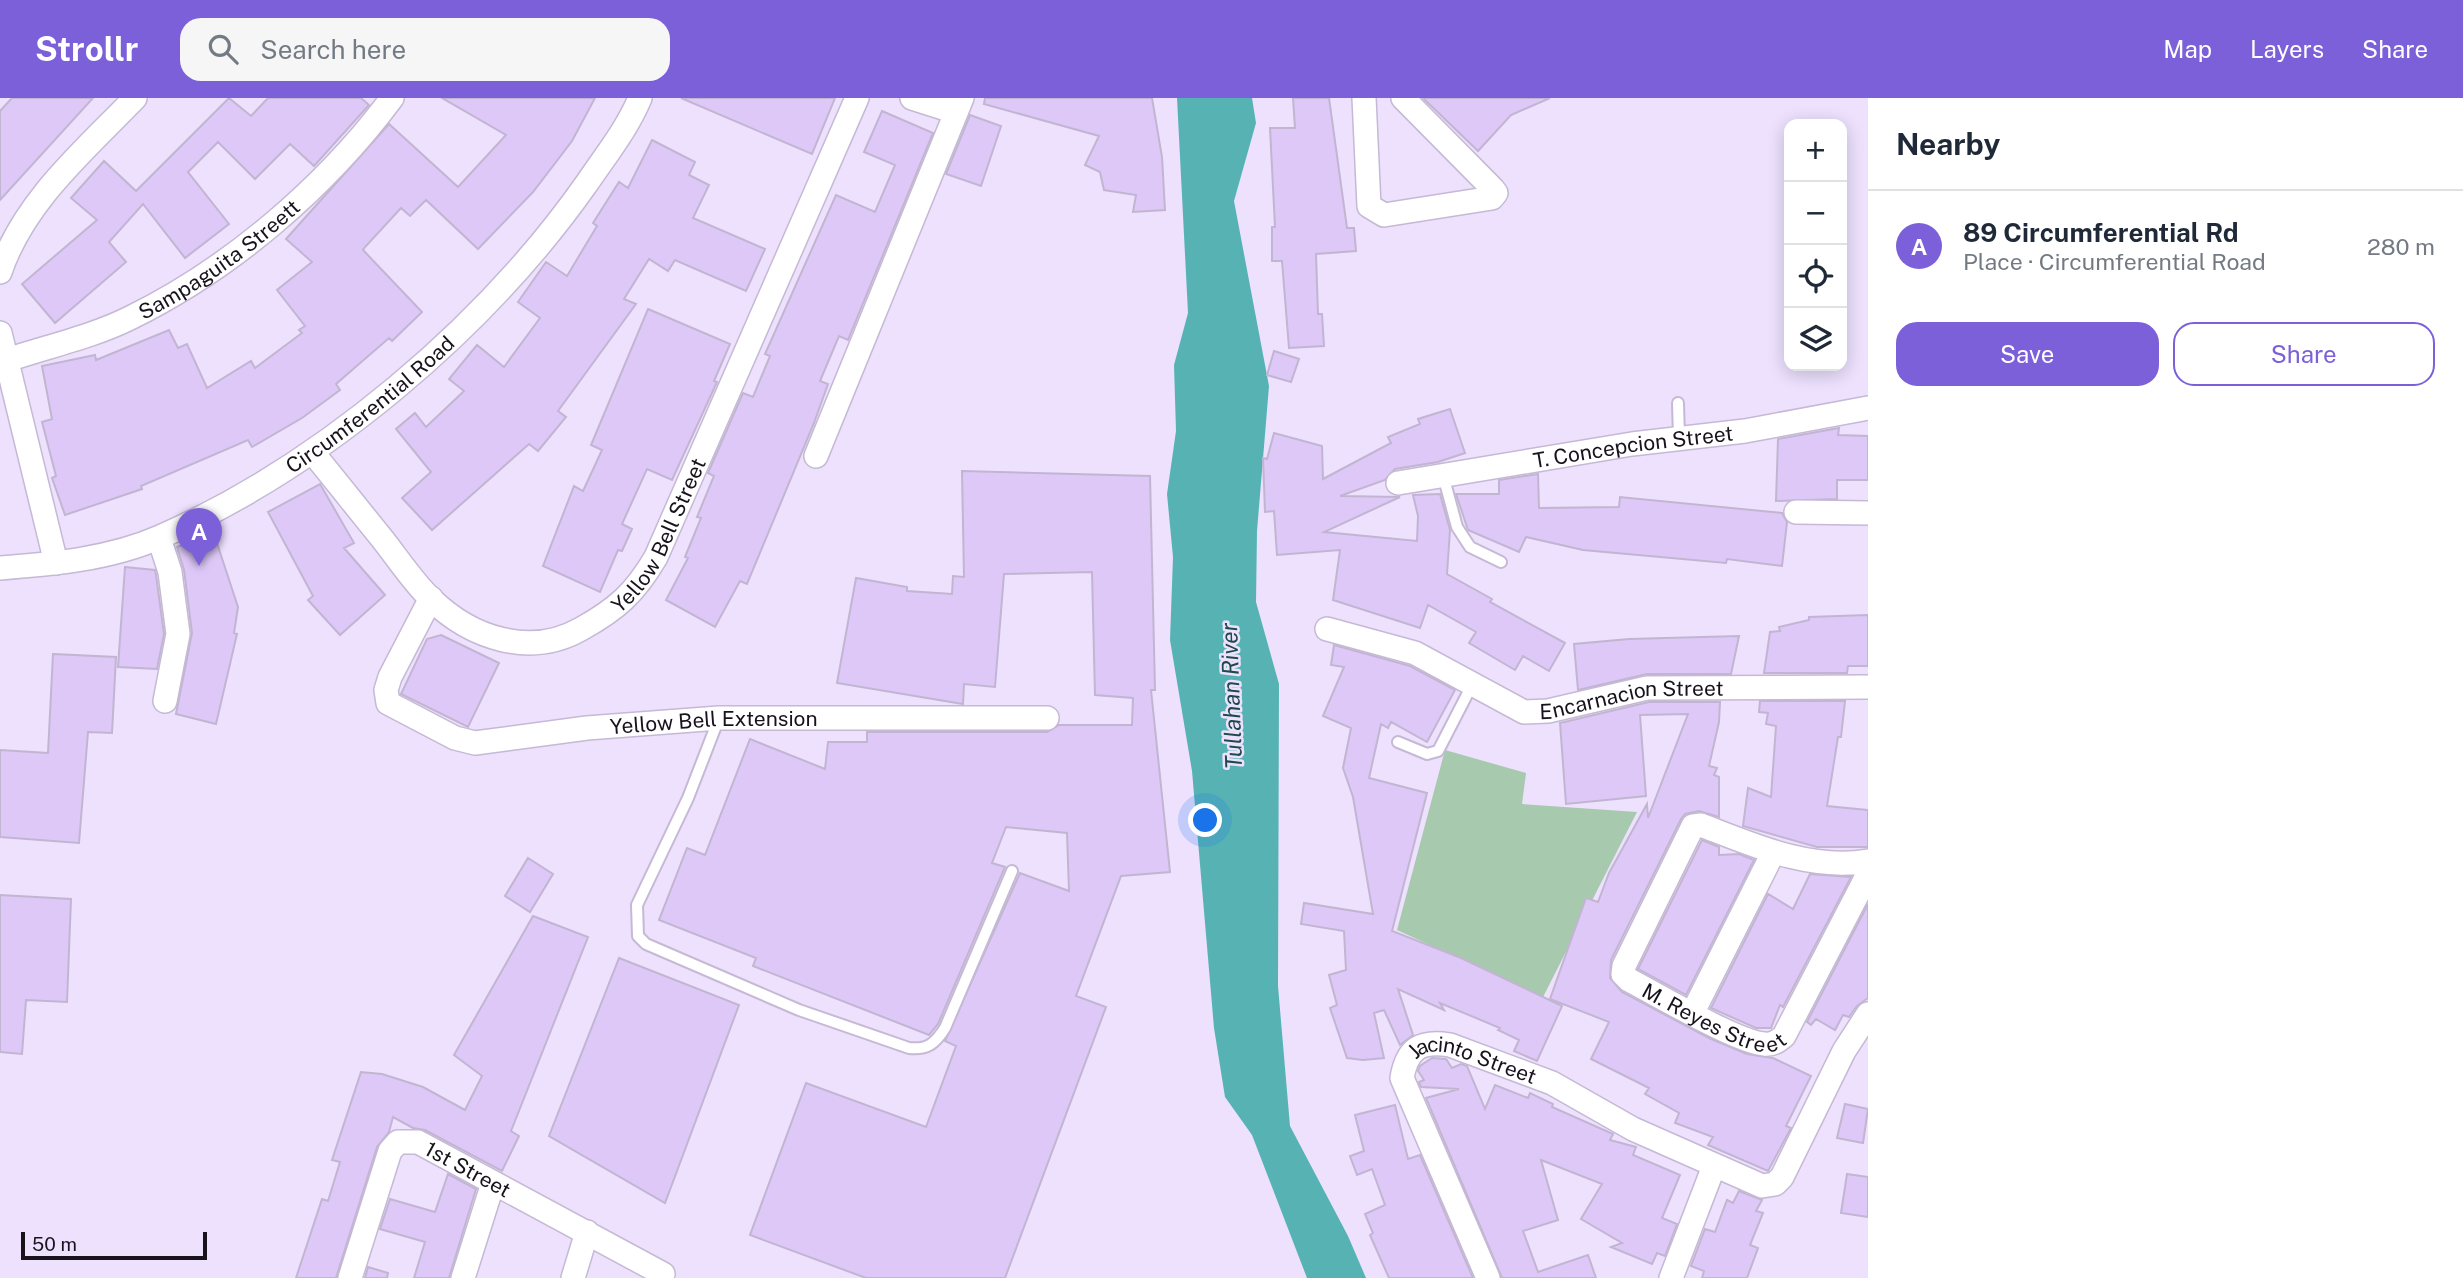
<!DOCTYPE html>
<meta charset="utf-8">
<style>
:root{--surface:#fff;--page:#f6f6f7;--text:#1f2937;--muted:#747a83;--line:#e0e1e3;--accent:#7c60da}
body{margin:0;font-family:"Public Sans",sans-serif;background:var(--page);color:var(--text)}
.controls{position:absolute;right:21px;top:21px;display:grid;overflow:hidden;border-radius:14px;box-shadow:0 4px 18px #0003}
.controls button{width:63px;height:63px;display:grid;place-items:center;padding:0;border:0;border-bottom:2px solid var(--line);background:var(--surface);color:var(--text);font:35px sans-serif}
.scale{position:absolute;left:21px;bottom:18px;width:186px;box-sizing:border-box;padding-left:7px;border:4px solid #17121c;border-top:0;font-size:19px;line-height:24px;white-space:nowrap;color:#17121c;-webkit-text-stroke:5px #ede1fe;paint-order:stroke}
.you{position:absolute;left:1206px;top:723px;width:24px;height:24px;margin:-18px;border:5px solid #fff;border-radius:50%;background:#1a73e8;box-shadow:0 0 0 10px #1a73e833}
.badge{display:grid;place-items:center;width:46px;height:46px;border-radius:50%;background:var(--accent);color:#fff;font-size:23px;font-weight:700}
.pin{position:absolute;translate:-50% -58px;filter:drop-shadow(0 2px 4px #0008)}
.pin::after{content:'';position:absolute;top:37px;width:24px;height:21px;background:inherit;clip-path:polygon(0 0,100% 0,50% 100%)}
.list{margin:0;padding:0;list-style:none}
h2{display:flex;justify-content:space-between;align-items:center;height:91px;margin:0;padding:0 28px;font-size:30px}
h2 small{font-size:23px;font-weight:400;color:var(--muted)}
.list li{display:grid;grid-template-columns:46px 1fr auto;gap:21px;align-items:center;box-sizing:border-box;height:112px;padding:0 28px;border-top:2px solid var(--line)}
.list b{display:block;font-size:26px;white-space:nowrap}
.list p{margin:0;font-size:23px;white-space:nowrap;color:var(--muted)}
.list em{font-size:23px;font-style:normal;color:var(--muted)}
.actions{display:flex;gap:14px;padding:21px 28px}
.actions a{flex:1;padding:16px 0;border:2px solid var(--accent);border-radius:21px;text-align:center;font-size:24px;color:var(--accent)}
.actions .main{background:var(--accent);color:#fff}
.icon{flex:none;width:38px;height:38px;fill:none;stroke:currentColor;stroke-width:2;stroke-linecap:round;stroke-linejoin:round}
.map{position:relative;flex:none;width:1868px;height:1180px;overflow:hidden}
header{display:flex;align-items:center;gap:42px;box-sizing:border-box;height:98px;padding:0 35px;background:var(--accent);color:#fff}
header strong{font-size:33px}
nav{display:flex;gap:38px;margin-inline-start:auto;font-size:24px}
.search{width:490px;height:63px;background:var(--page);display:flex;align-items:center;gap:18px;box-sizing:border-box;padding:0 24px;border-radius:21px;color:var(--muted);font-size:26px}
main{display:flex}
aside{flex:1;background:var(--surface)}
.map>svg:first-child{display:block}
.green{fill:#a7c9ad}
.water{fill:#57b3b3}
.building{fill:#dec8f8;stroke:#c2b5d1;stroke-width:2}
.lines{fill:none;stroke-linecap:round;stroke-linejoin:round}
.lane-casing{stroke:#c5b9d5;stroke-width:14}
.street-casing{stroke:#c5b9d5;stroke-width:26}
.lane{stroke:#fff;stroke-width:10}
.street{stroke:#fff;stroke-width:23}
.labels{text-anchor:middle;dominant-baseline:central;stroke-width:5;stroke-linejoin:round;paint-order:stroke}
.street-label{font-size:21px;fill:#17121c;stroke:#ede1fe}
.water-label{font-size:23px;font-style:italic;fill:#1e4949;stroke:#ede1fe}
</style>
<header>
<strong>Strollr</strong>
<div class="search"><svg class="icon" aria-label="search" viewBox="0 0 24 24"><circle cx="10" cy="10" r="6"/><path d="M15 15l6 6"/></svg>Search here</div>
<nav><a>Map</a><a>Layers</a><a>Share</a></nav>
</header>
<main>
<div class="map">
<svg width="1868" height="1180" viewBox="0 0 1868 1180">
<rect width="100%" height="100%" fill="#ede1fe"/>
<path class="green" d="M1445 652 1526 675 1522 706 1637 714 1543 899 1397 832Z"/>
<path class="water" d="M1177 0H1252L1256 25 1234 103 1269 288 1257 433 1256 504 1279 586 1278 888 1290 1028 1348 1138 1366 1180H1307L1252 1037 1225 999 1214 930 1192 673 1170 542 1173 459 1167 396 1176 333 1174 267 1188 215Z"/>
<path class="building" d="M12 0H93L0 102V13Z
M229 0 251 18 268 0H361L369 7 314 68 290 46 255 81 218 44 188 74 229 126 185 160 143 106 109 144 126 164 55 225 22 186 97 122 71 100 104 63 136 93Z
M442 0H595L572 43 533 94 478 151 426 102 410 118 401 110 365 149 363 152 422 214 392 243 389 240 336 286 340 292 302 320 252 349 248 342 141 388 142 391 65 417 52 380 56 378 42 324 52 321 42 268 95 257 96 262 169 232 178 250 187 246 207 290 251 263 255 270 302 235 299 232 305 228 277 192 312 164 286 141 389 26 458 89 506 37Z
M681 0H835L812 56Z
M985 0H1152L1162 59 1165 112 1133 114 1136 97 1104 92 1100 74 1085 67 1099 38 984 6Z
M1293 0H1329L1347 130H1354L1356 153 1316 156 1318 216H1322L1324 248 1289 250 1282 163H1272V129H1275L1270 30H1295Z
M1423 0H1550L1511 17 1478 53Z
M882 13 933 35 848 242 839 238 820 283 828 286 814 325 747 486 740 483 715 529 666 502 688 460 685 459 701 420 697 419 714 378 708 375 743 295 753 299 770 258 765 256 836 97 875 114 895 67 864 54Z
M970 17 1001 28 981 88 946 76Z
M652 42 695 64 689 77 709 87 693 120 765 151 746 193 675 162 668 173 649 161 624 201 636 206 558 313 566 319 538 353 529 346 432 432 402 400 431 374 396 331 415 315 426 329 464 293 449 281 477 247 504 269 540 220 518 204 546 164 567 178 597 128 593 125 619 84 628 90Z
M648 211 730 246 714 283 717 284 672 382 647 371 622 426 632 431 622 453 618 452 600 494 543 468 574 388 583 393 602 352 591 347Z
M1274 253 1299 261 1291 284 1267 277Z
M1450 311 1465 355 1438 364 1395 371 1385 382 1340 398 1400 399 1324 434 1417 443 1418 418 1413 397 1440 396 1450 432 1447 476 1492 501 1490 504 1565 545 1549 573 1523 558 1515 572 1469 545 1476 534 1428 507 1420 530 1333 502 1340 452 1277 457 1274 413 1265 414 1263 360 1267 361 1274 335 1322 348 1323 381 1391 345 1388 339 1420 326 1418 321Z
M1839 330 1838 337 1868 338V382H1837V401L1776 403 1778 341Z
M962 373 1150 378 1155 592H1151L1170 774 1121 778 1076 898 1106 909 1005 1180H866L750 1137 806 985 926 1029 956 948 945 943 1020 775 1069 793 1067 735 1006 729 992 765 1005 769 938 926 929 937 753 868 756 860 659 822 687 750 705 757 750 641 825 671 828 644H867V634H1047L1059 627H1132L1133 600 1095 597 1092 474 1004 476 995 589 964 586 963 606 837 585 856 480 907 489V493L952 496 953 478 964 479Z
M1538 376 1539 410 1619 409 1620 399 1782 415 1787 424 1782 468 1727 461 1726 465 1583 452 1526 439 1519 454 1468 432 1456 396H1499V382Z
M320 386 354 445 344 450 385 497 340 537 308 502 313 498 268 414Z
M214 436 238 509 234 535 237 536 216 626 176 616 192 535 184 472 177 449Z
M125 469 155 472 156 477 164 536 157 571 118 569Z
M1868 517V568H1848L1847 575H1764L1770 534 1780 533 1779 529 1809 522V519Z
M441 537 499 565 468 629 401 596 427 541Z
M1739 538 1731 576H1647L1578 592 1574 546 1629 541Z
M1334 547 1410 568 1455 592 1427 644 1391 624 1388 630 1381 626 1369 680 1427 695 1392 833 1461 860 1562 908 1537 963 1514 953 1519 942 1498 932 1500 930 1440 905 1444 912 1398 891 1413 937 1400 947 1384 912 1374 915 1384 960 1363 962 1347 960 1330 910 1337 907 1329 877 1346 872 1344 833 1301 826 1304 805 1373 816 1353 699 1343 670 1351 630 1323 618 1344 569 1331 567Z
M53 556 116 559 112 635 88 634 79 745 0 739V652L48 655Z
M1760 603H1845L1841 639H1838L1827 708 1868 712V749H1817L1743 728 1748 690 1771 699 1776 628 1766 626 1768 615 1759 614Z
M1649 604H1720L1719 624 1709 668 1717 670 1714 677 1719 679V719L1699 713 1685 716 1681 721 1611 862 1610 880 1622 894 1711 941 1747 956 1773 960 1811 978 1786 1028 1791 1030 1768 1073 1708 1047 1713 1039 1675 1025 1679 1015 1645 996 1649 990 1591 961 1609 924 1550 901 1586 800 1598 804 1609 775 1647 706 1648 720 1688 616 1640 617 1646 698 1566 706 1560 625Z
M1702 742 1719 749V757L1739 756 1754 762 1686 897 1638 871Z
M528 760 553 776 530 814 505 798Z
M1810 776 1851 779 1783 909 1780 907 1771 930H1756L1711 910 1768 796 1793 811Z
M0 797 71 801 67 904 26 902 22 956 0 954Z
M1868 806V900L1857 908 1849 919 1843 917 1835 932 1816 921 1811 927 1807 924Z
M533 818 588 839 511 1033 519 1038 502 1073 425 1032 413 1030 393 1019 389 1034 377 1049 336 1180H296L322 1101 328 1103 340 1064 332 1062 361 974 382 976 423 989 465 1012 482 978 454 957Z
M619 860 739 907 665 1105 549 1038Z
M1432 960 1446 961 1452 970 1461 966 1467 968 1485 1011 1495 987 1528 1000 1530 995 1553 1006 1552 1009 1613 1036 1610 1042 1636 1049 1633 1057 1680 1077 1662 1120 1677 1126 1665 1158 1657 1155 1652 1166 1611 1149 1622 1145 1581 1121 1602 1086 1541 1062 1558 1122 1523 1133 1538 1174 1588 1157 1596 1180H1502L1426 1000 1459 991 1421 989 1419 984 1424 982 1418 973 1420 968Z
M1845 1006 1868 1011 1863 1045 1837 1040Z
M1395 1007 1408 1061 1420 1057 1473 1180H1389L1370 1137 1373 1135 1365 1116 1385 1107 1372 1071 1357 1077 1350 1058 1364 1053 1355 1017Z
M448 1076 476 1091 449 1180H414L425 1144 380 1131 390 1101 435 1114Z
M1847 1076 1868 1079V1119L1841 1115Z
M1739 1093 1762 1102 1756 1113 1763 1115 1750 1147 1758 1150 1747 1180H1702L1704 1173 1691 1168 1705 1131 1715 1134 1727 1102 1733 1105Z
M368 1169 388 1175 387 1180H365Z"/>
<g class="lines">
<g class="lane-casing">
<path id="lane" d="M1678 305 1679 340
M1443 377 1457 429 1470 449 1501 464
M719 620 688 700 637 807 638 838 646 846 799 912 909 950C927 952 935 946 945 930L1012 773
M1398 644 1427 656 1438 653 1472 587"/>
</g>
<g class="street-casing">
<g id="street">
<path d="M912 0 956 14"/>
<path d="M1364 0 1369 108 1384 117 1492 100 1496 95 1493 91 1403 0"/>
<path d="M0 174C24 103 84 53 135 0"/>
<path d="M0 235 56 465"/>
<path id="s1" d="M4 263C45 249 92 239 130 220 230 171 325 90 392 0"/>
<path id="s2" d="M313 355C336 383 358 411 380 438 397 459 412 483 431 501 471 540 530 560 581 531 617 511 635 495 656 459L857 0"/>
<path d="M816 358 962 0"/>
<path id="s3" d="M1398 385 1632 346 1745 333 1868 310"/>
<path d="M1796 414 1868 415"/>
<path d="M159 440 170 474 178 536 165 603"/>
<path id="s4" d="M0 470C53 466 110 461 160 439 323 367 485 230 587 85 606 57 627 31 640 0"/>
<path id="s5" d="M431 500 390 579 386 592 388 605 455 640 475 645 587 630 719 620H1047"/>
<path id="s6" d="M1327 531 1415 555 1524 614 1548 613 1647 590 1868 589"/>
<path id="s7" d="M1868 763C1810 773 1753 747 1701 727L1693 728 1624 868 1623 876 1629 882C1658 897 1737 944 1764 946 1773 947 1778 943 1784 938L1868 776"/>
<path d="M1693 914 1773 755"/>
<path id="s8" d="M350 1180 390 1053 398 1044H418L663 1176"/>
<path d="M463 1180 493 1085"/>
<path d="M573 1180 587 1134"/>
<path id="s9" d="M1488 1180 1402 980C1407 950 1421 942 1450 947L1552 985 1633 1031 1762 1088 1775 1086 1782 1079 1844 953 1868 916"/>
<path d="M1671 1180 1714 1068"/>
</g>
</g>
<use href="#lane" class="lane"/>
<use href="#street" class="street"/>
</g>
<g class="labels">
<g class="street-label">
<text stroke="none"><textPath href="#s1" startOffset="240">Sampaguita Streett</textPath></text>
<text stroke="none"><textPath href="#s4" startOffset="413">Circumferential Road</textPath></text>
<text stroke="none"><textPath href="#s3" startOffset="238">T. Concepcion Street</textPath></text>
<text stroke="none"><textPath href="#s2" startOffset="478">Yellow Bell Street</textPath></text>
<text stroke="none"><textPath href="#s6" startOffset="324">Encarnacion Street</textPath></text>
<text stroke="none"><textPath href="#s5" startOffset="452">Yellow Bell Extension</textPath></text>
<text stroke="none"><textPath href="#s7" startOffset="448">M. Reyes Street</textPath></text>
<text stroke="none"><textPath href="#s9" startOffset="310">Jacinto Street</textPath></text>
<text stroke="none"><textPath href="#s8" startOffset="222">1st Street</textPath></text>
</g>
<g class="water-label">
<text transform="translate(1231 598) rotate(-92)">Tullahan River</text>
</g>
</g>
</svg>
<div class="controls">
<button>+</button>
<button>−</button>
<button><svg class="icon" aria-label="locate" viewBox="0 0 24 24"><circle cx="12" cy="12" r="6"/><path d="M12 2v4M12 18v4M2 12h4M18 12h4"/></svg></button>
<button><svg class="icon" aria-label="layers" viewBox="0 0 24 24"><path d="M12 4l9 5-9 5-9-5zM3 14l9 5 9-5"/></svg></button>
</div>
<div class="scale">50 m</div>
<div class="you"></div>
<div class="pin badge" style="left:199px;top:468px">A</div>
</div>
<aside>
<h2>Nearby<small></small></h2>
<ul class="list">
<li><span class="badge">A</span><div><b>89 Circumferential Rd</b><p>Place · Circumferential Road</p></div><em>280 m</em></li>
</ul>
<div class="actions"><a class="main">Save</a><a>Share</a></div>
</aside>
</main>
